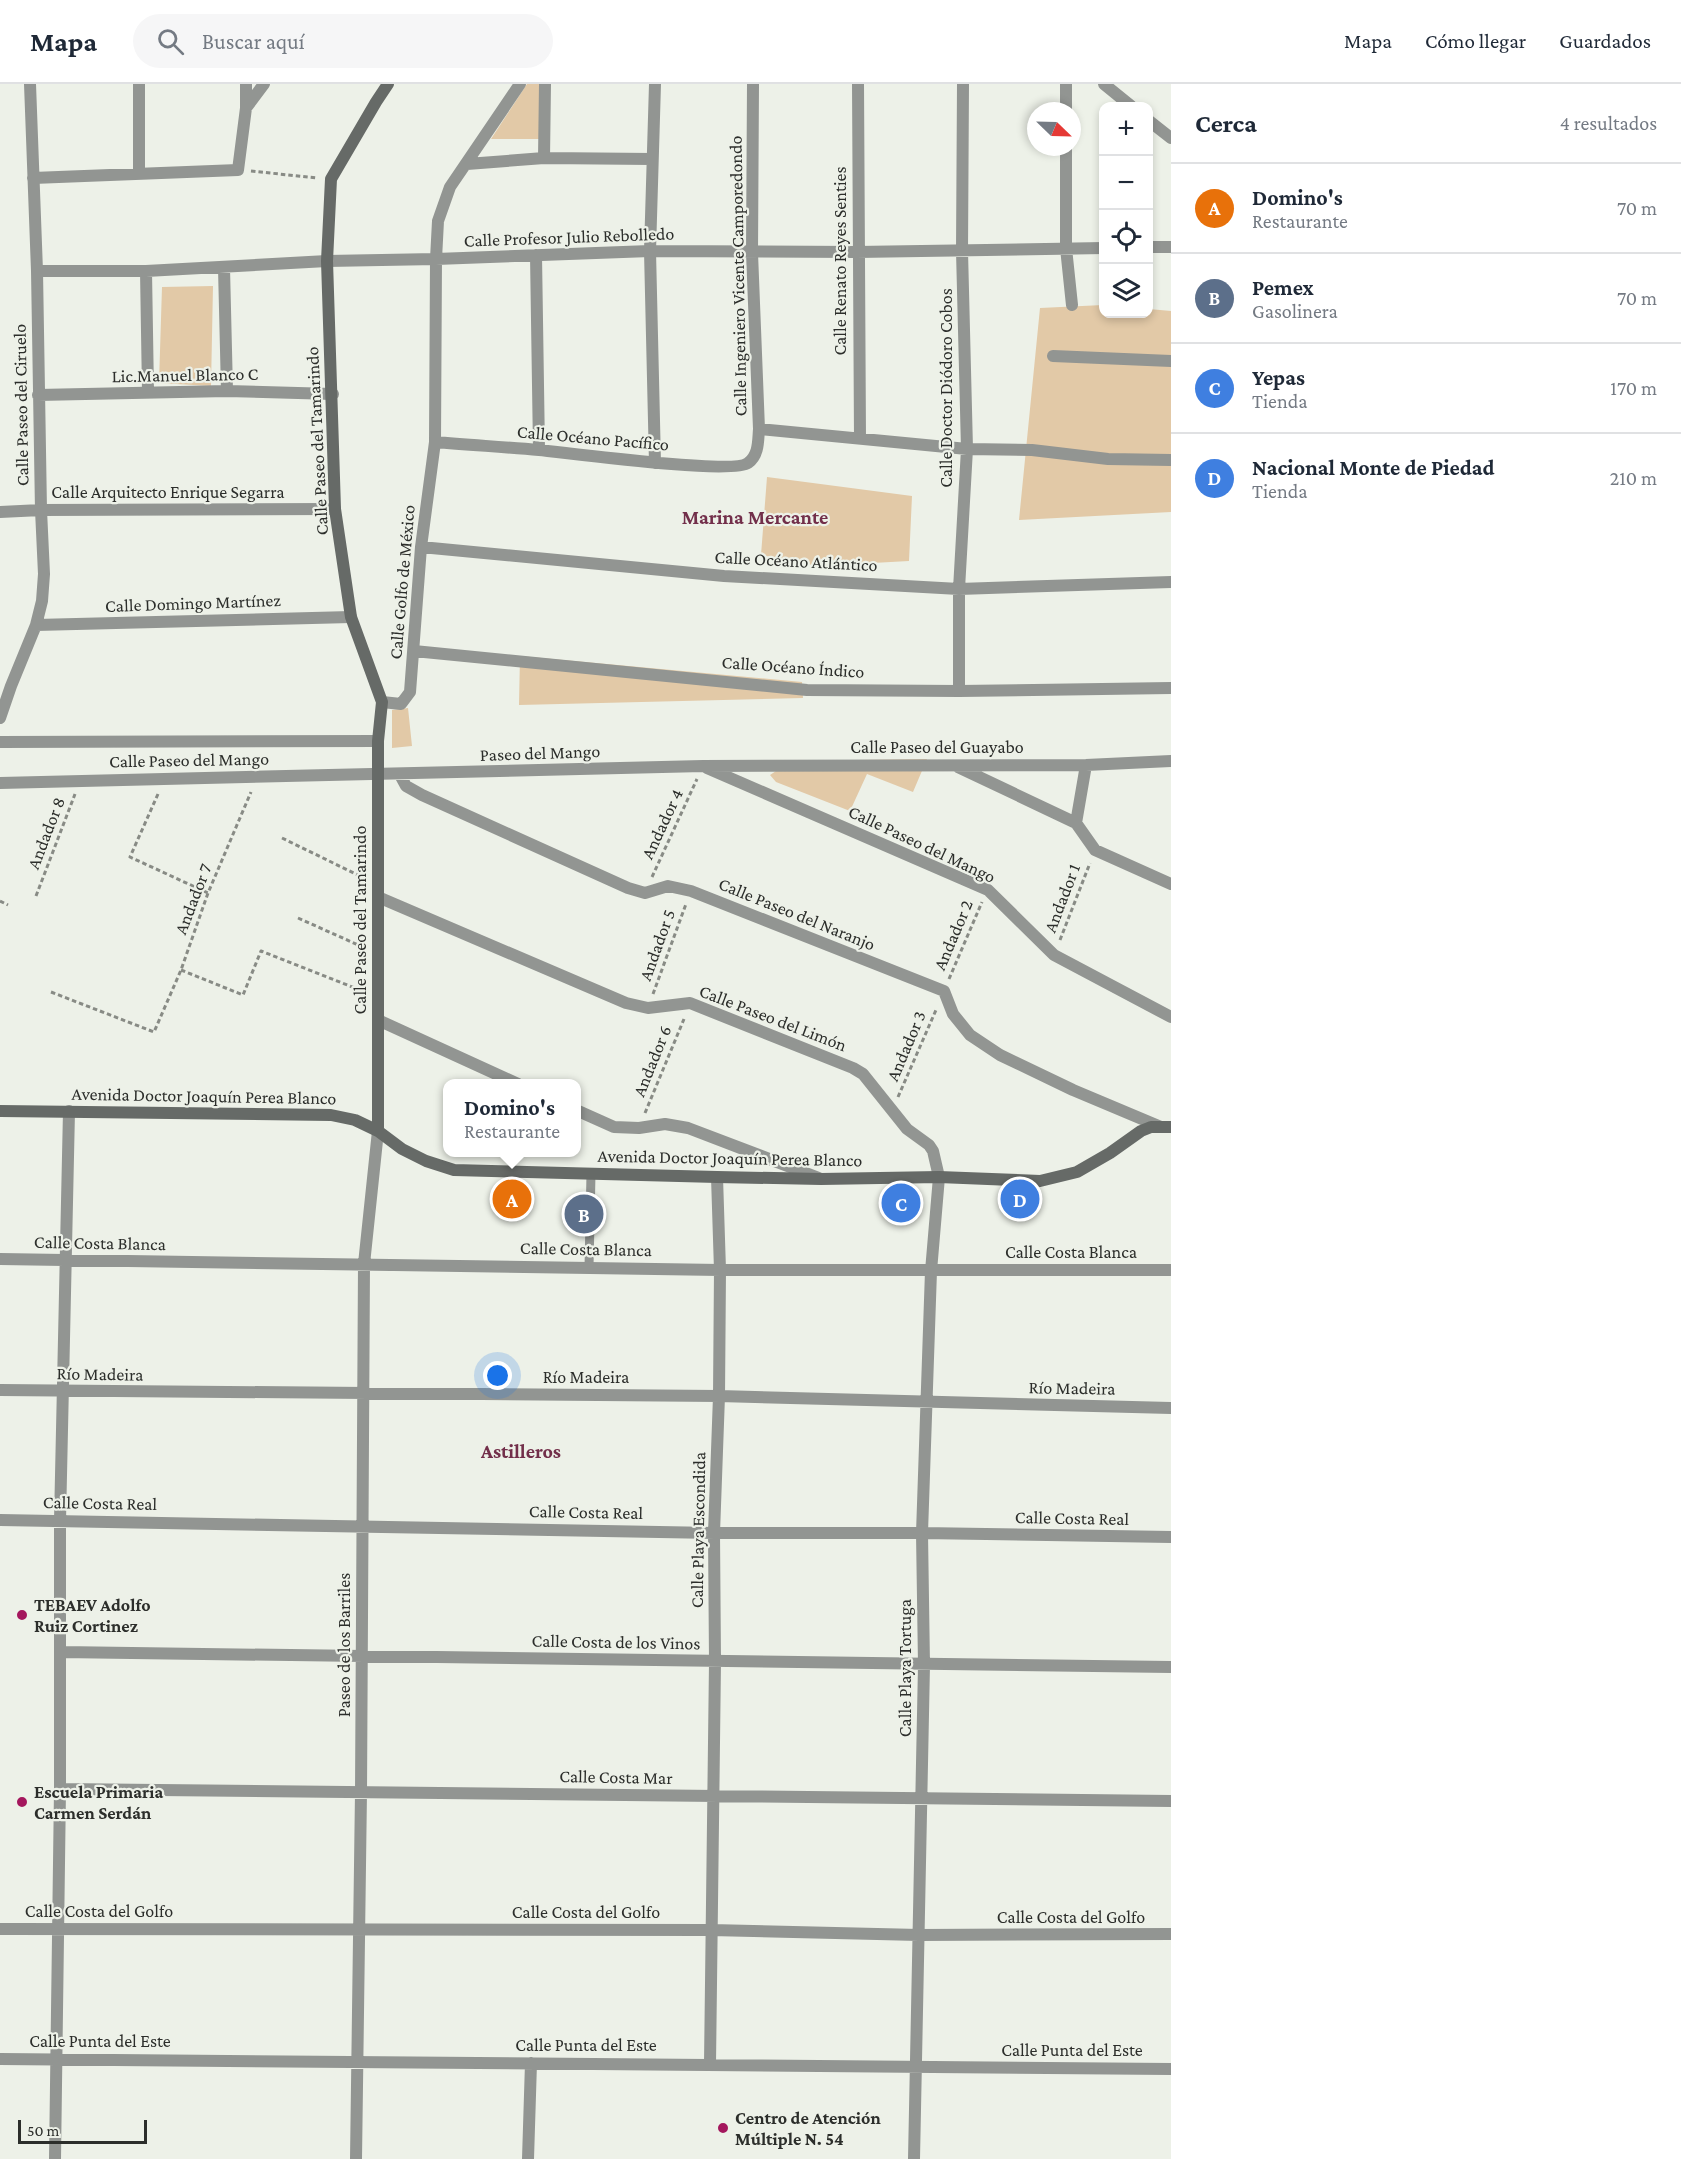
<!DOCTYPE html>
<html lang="es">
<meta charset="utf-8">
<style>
:root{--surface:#fff;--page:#f6f6f7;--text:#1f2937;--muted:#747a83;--line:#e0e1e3;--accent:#db2777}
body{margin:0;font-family:"Crimson Pro",serif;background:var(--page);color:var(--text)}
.controls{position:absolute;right:18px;top:18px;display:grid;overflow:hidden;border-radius:12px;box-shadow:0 3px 9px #0003}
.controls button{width:54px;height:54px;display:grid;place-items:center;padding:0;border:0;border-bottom:2px solid var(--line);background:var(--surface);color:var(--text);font:30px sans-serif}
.compass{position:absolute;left:1027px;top:18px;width:54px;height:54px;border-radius:50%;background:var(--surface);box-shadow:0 3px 9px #0003;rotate:113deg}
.scale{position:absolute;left:18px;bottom:15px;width:129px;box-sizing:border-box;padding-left:6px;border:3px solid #2c2e2b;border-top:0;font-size:16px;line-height:21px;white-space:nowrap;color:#2c2e2b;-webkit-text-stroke:4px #edf1e8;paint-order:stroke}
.you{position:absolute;left:498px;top:1292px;width:21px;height:21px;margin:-15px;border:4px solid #fff;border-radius:50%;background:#1a73e8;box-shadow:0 0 0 9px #1a73e833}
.badge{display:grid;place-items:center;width:39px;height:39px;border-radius:50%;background:var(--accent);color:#fff;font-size:20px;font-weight:700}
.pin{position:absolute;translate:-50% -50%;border:3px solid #fff;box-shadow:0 2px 6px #0006}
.popup{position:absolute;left:443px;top:995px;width:138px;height:78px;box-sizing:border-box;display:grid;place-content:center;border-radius:12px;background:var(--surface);filter:drop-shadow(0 2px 4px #0005);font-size:20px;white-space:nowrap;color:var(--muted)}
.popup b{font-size:22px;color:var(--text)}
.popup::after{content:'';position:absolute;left:50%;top:100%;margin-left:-12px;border:12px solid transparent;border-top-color:var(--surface)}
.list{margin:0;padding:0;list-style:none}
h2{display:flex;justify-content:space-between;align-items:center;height:78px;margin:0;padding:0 24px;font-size:26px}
h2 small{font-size:20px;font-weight:400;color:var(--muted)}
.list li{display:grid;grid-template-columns:39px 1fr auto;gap:18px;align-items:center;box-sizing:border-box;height:90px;padding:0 24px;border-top:2px solid var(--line)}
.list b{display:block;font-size:22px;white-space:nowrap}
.list p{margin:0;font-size:20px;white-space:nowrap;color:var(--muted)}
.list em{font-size:20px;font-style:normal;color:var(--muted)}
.icon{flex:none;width:33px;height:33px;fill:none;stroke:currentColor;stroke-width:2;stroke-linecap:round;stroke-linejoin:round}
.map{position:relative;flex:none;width:1171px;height:2075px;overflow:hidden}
header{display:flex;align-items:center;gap:36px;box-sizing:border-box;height:84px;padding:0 30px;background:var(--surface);border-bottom:2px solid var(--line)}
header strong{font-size:28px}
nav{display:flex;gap:33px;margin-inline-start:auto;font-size:21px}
.search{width:420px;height:54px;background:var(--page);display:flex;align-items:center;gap:15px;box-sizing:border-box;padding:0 21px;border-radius:33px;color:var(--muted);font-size:22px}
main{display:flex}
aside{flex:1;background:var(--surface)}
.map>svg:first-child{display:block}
.green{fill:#e2c9a7}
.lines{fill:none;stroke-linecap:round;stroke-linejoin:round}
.path{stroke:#888b85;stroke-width:3;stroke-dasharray:4.5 3;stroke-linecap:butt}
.lane{stroke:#929592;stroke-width:9}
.street{stroke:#929592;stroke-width:12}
.secondary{stroke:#666a67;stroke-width:12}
.poi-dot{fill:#a4175d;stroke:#edf1e8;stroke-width:2}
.labels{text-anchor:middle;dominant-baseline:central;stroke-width:4.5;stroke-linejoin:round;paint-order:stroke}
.street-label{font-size:18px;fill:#2c2e2b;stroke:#edf1e8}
.poi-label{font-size:18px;font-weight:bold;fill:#2c2e2b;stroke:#edf1e8;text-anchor:start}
.neighbourhood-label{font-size:20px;font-weight:bold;fill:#722f4a;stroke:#edf1e8}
</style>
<header>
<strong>Mapa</strong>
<div class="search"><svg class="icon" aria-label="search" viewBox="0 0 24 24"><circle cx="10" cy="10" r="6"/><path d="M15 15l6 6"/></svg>Buscar aquí</div>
<nav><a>Mapa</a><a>Cómo llegar</a><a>Guardados</a></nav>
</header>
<main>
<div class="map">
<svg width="1171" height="2075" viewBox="0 0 1171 2075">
<rect width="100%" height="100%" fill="#edf1e8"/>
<path class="green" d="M527 0H539L541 55H491Z
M213 202 211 302 159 299 162 203Z
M1103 221 1104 230H1148L1149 225 1171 227V428L1019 436 1040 224Z
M767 393 912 412 909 477 818 482 761 471Z
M520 572 802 598 803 614 519 621Z
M408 624 412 662 392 664V626Z
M927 675 913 708 867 690 850 727 776 698 770 691 791 677Z"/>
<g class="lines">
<path class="path" d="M251 87 317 94
M158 710 130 773 208 809
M282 754 364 794
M652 793 697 695
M36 812 75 710
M0 817 8 821
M298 834 365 864
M1060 856 1090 779
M181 886 243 911 261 867 365 908
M949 895 982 818
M51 908 154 948 181 886 208 809 251 708
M653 910 686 820
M898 1013 936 926
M645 1029 684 935"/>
<path class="lane" d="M589 1183 591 1090"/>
<path class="street" d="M139 0V89
M655 0 650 167 655 379
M858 0 860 354
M1066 0V27
M1104 0 1131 22
M246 24 264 0
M1148 36 1171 54
M1066 63V164L1072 221
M544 74 545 0
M467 80 544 74 652 75
M33 94 238 86 246 24V0
M1148 163H1171
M536 171 539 366
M224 184 227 307
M37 187H146L327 177 436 175 650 167 857 168 1104 164
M146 187 148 308
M1053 272 1171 277
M38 311 227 307 333 310
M759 345 967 365 1032 366 1108 375 1171 376
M435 358C470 361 505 363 539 366 569 369 732 391 748 379 759 371 758 357 759 345L752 169 753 0
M0 428 41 426 335 425
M421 463 724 492 959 505 1171 498
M36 541 351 533
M414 567 807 606 959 607 1171 604
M959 607V505L967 365 962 167 963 0
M382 618 401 620 410 608 421 463 435 358 436 175 438 137 450 103 520 0
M0 634 11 602 36 541 42 517 44 490 41 426 37 187 30 0
M0 658 378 657
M958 683 1076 739 1095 766 1171 800
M707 684 988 806 1054 871 1171 933
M400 691 406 702 422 711 628 804 645 809 668 802 691 807 944 907 953 930 970 951 1000 971 1073 1006 1161 1043
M0 699 703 682 1086 681 1171 677
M1076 739 1086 681
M378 813 626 919 648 924 690 919 853 984 863 990 907 1045 929 1061 933 1067 939 1093 931 1187 922 1449 924 1581 914 2075
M378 936 518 1000
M576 1026 614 1043 639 1044 665 1040 688 1044 819 1094
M0 1175 720 1186H1171
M0 1306 719 1312 1171 1324
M0 1436 714 1449H922L1171 1453
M61 1568 1171 1583
M60 1705 1171 1717
M0 1845 711 1846 919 1851 1171 1850
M0 1975 1171 1985
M710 1980 715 1578 714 1449 719 1312 720 1186 717 1093
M55 2075 60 1705V1437L69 1027
M356 2075 361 1708 364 1180 378 1047
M528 2075 531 1979"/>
<path class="secondary" d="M0 1027 331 1031 355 1036 378 1047 402 1065 426 1077 454 1086 717 1093 821 1095 939 1093 1040 1097 1077 1088 1110 1069 1141 1047 1151 1043H1171
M378 1047V657L382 618 351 533 335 425 327 177 331 95 376 18 388 0"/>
</g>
<g class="poi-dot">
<circle cx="22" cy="1531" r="6"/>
<circle cx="22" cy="1718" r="6"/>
<circle cx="723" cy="2044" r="6"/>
</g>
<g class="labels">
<g class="street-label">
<text transform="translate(569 153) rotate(-2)">Calle Profesor Julio Rebolledo</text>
<text transform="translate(840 177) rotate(-90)">Calle Renato Reyes Senties</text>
<text transform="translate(738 192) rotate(-91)">Calle Ingeniero Vicente Camporedondo</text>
<text transform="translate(185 291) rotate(-1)">Lic.Manuel Blanco C</text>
<text transform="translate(946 304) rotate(-90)">Calle Doctor Diódoro Cobos</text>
<text transform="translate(21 321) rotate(-91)">Calle Paseo del Ciruelo</text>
<text transform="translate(593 354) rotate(5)">Calle Océano Pacífico</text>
<text transform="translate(317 357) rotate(-93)">Calle Paseo del Tamarindo</text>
<text x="168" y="408">Calle Arquitecto Enrique Segarra</text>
<text transform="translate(796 477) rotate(3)">Calle Océano Atlántico</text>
<text transform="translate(402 498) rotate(-85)">Calle Golfo de México</text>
<text transform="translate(193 519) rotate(-2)">Calle Domingo Martínez</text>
<text transform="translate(793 583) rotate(4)">Calle Océano Índico</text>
<text x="937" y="663">Calle Paseo del Guayabo</text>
<text transform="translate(540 669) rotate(-2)">Paseo del Mango</text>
<text transform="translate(189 676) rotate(-1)">Calle Paseo del Mango</text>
<text transform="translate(662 740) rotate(-65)">Andador 4</text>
<text transform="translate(46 749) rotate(-69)">Andador 8</text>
<text transform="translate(922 760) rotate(25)">Calle Paseo del Mango</text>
<text transform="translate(1062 814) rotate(-69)">Andador 1</text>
<text transform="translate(193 815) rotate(-69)">Andador 7</text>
<text transform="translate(797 830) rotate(22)">Calle Paseo del Naranjo</text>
<text transform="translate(360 836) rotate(-90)">Calle Paseo del Tamarindo</text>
<text transform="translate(953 851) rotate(-67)">Andador 2</text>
<text transform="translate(657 861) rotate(-70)">Andador 5</text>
<text transform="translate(773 934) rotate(21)">Calle Paseo del Limón</text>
<text transform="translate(906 962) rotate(-67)">Andador 3</text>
<text transform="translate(652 977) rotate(-68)">Andador 6</text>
<text transform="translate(204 1012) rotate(1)">Avenida Doctor Joaquín Perea Blanco</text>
<text transform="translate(730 1074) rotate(1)">Avenida Doctor Joaquín Perea Blanco</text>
<text transform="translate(100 1159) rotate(1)">Calle Costa Blanca</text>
<text transform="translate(586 1165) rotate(1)">Calle Costa Blanca</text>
<text x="1071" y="1168">Calle Costa Blanca</text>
<text transform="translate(100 1290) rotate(1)">Río Madeira</text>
<text x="586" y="1293">Río Madeira</text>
<text transform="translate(1072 1304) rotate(1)">Río Madeira</text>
<text transform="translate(100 1419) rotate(1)">Calle Costa Real</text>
<text transform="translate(586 1428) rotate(1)">Calle Costa Real</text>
<text transform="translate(1072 1434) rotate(1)">Calle Costa Real</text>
<text transform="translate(698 1446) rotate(-89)">Calle Playa Escondida</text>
<text transform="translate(616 1558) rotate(1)">Calle Costa de los Vinos</text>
<text transform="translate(344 1561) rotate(-90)">Paseo de los Barriles</text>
<text transform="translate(905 1584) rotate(-90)">Calle Playa Tortuga</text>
<text transform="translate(616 1693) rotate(1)">Calle Costa Mar</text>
<text x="99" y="1827">Calle Costa del Golfo</text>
<text x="586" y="1828">Calle Costa del Golfo</text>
<text x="1071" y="1833">Calle Costa del Golfo</text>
<text x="100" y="1957">Calle Punta del Este</text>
<text x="586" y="1961">Calle Punta del Este</text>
<text x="1072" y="1966">Calle Punta del Este</text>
</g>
<g class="poi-label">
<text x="34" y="1521">TEBAEV Adolfo<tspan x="34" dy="21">Ruiz Cortinez</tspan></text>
<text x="34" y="1708">Escuela Primaria<tspan x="34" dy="21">Carmen Serdán</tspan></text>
<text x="735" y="2034">Centro de Atención<tspan x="735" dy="21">Múltiple N. 54</tspan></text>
</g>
<g class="neighbourhood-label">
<text x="755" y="433">Marina Mercante</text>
<text x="521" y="1367">Astilleros</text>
</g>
</g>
</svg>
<div class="controls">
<button>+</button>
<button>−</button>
<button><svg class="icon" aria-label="locate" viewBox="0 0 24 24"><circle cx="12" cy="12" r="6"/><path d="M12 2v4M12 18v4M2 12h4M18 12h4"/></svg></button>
<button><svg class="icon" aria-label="layers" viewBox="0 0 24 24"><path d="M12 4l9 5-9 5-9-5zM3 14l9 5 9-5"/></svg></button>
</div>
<svg class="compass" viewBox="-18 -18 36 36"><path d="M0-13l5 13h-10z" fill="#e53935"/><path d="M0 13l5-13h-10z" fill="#747a83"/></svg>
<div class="scale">50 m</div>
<div class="you"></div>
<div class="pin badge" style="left:512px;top:1115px;background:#e8710a">A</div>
<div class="popup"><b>Domino's</b>Restaurante</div>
<div class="pin badge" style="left:584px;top:1130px;background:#5c6f8a">B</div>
<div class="pin badge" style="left:901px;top:1119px;background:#3f7fe0">C</div>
<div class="pin badge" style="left:1020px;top:1115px;background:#3f7fe0">D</div>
</div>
<aside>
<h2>Cerca<small>4 resultados</small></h2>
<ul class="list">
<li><span class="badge" style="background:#e8710a">A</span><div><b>Domino's</b><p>Restaurante</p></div><em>70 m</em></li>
<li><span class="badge" style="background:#5c6f8a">B</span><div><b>Pemex</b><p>Gasolinera</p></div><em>70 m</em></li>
<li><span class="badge" style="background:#3f7fe0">C</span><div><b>Yepas</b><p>Tienda</p></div><em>170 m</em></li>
<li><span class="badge" style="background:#3f7fe0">D</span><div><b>Nacional Monte de Piedad</b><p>Tienda</p></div><em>210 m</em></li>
</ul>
</aside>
</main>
